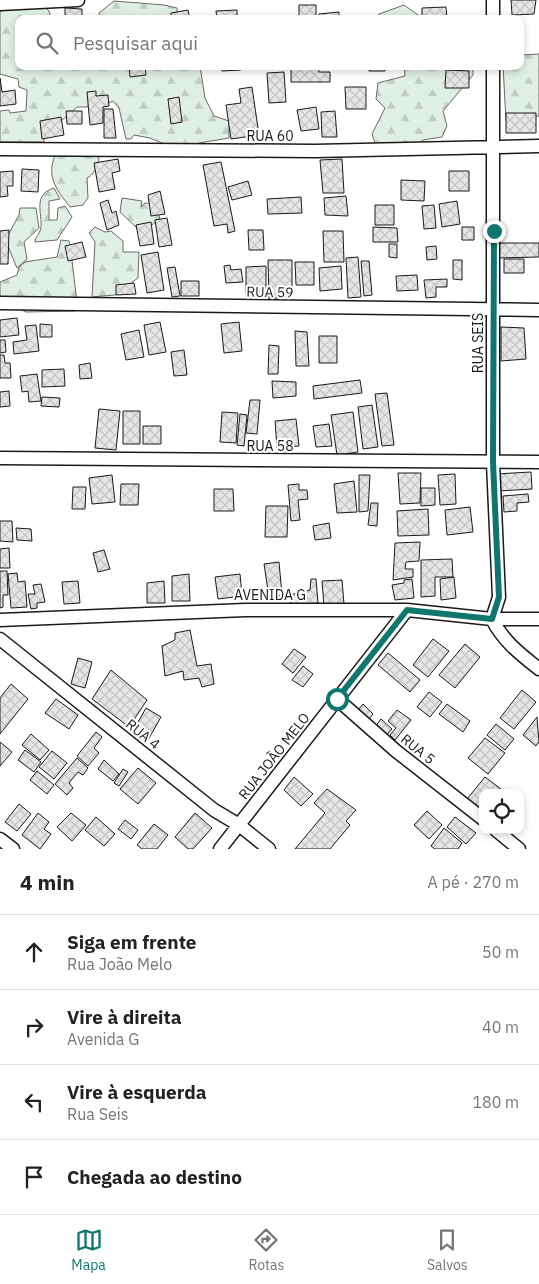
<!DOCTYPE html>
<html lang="pt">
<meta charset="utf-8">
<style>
:root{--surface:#fff;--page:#f2f2f2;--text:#222;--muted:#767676;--line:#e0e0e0;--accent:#0f766e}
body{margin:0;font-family:"IBM Plex Sans",sans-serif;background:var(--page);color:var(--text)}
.controls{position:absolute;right:15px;bottom:15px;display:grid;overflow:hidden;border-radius:10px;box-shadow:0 2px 8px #0003}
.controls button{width:45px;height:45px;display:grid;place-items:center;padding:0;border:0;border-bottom:1px solid var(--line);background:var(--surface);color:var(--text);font:25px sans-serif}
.stop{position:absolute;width:15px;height:15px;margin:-11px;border:4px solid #0f766e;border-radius:50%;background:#fff}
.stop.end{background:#0f766e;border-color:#fff;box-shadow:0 1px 5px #0008}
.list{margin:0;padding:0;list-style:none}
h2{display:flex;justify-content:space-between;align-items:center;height:65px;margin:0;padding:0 20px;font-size:21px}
h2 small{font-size:16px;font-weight:400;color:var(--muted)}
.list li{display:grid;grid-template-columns:32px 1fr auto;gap:15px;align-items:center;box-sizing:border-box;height:75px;padding:0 20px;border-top:1px solid var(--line)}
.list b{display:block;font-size:19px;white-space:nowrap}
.list p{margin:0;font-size:16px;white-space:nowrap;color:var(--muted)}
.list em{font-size:16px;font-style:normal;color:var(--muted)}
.icon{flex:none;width:28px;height:28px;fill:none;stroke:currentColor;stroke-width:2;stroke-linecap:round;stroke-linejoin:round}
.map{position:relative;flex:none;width:539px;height:849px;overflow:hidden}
.search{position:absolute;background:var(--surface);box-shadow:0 2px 8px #0003;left:15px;right:15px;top:15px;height:55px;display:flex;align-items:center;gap:12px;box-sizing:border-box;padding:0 18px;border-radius:10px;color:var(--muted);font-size:19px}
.sheet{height:365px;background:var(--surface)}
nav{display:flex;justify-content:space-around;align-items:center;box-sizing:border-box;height:70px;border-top:1px solid var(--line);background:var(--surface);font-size:14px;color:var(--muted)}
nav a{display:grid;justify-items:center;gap:2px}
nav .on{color:var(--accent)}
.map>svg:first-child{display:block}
.forest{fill:url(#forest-firs);stroke:#6a6a6a}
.building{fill:url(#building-cross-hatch);stroke:#1a1a1a}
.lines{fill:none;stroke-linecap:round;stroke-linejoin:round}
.minor-casing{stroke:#1a1a1a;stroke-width:15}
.minor{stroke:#fff;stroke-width:12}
.route{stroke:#0f766e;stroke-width:6}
.labels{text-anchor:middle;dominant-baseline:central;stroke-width:4;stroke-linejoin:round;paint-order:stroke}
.street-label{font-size:14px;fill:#1a1a1a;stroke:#fff}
</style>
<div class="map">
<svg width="539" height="849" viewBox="0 0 539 849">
<defs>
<pattern id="forest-firs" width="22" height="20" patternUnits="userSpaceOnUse" patternTransform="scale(1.25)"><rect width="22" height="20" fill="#e0efe3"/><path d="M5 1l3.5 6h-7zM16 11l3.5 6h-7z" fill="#c0ccc2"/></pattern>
<pattern id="building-cross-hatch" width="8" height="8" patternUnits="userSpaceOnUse" patternTransform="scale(1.25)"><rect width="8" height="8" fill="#e6e6e6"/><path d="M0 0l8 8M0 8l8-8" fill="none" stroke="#c5c5c5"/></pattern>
</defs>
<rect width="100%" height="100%" fill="#fff"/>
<path class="forest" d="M114 1 164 5 177 8 178 19H100L99 13Z
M43 5 49 11 51 19H19V66H200L205 98 214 116 229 121V138L199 143 185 153 150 138 134 135 131 139H126L119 108 113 101 99 107H77L44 136V142H0V111L9 110 10 113 26 111 27 90 19 87 18 79 0 74V11Z
M404 5 424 19H376L379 14Z
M539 54V116L506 121 503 66H520V55Z
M404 66H473V75L443 111 447 126 442 137 423 140 405 153 376 146 372 134 385 108 376 99 378 83 405 76Z
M93 154 99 158C99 165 93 176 87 178L88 198 83 205 70 207C57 190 46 178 55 155Z
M54 188 60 199 49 201V220H57L58 208 65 206 72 217 57 240 35 242C35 237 38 236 40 231 45 218 30 195 54 188Z
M122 198 142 201 141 207 145 203 154 204 160 218 152 225 138 229 120 212Z
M20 208H36L39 228 24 242 27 259 17 268 7 244 8 235 19 215Z
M95 227 105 232 111 231 123 241V252H139L138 278 115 295 92 297 95 242 89 233Z
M61 240 69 241 70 244 77 302 75 311 26 312 0 300V282L17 275 19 267 25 262 57 257Z"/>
<path class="building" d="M511 0H536L534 14 512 15Z
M299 5H316V19H299Z
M446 7 447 19H422V8Z
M65 8 82 9V19H65Z
M188 10 190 19H171V13Z
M237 10V19H217L216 11Z
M339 12V19H320L319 14Z
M129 66H145L146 75 130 77Z
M221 66H241V70L222 71Z
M291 66H318L319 72H330V82H291Z
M369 66H385V71H369Z
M446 70 469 71V88H445Z
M284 72 286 102 269 103 267 73Z
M0 78 2 92 15 90 16 104 0 106Z
M252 87 259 135 231 139 226 105 241 103 239 89Z
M345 87H366V109H346Z
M96 91V96L108 95 109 106 103 107V123L90 125 87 92Z
M179 97 182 122 171 124 168 99Z
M316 107 319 129 301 131 297 110Z
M104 109H113L116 138H104Z
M66 111H82V124H67Z
M335 111 337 137H322L321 112Z
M506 113H536V133H506Z
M61 117 64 135 42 139 40 121Z
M118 159 120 171 112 173 115 189 99 192 94 163Z
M342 159 344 193H323L320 160Z
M221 162 235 231 228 233 227 224 214 226 203 165Z
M22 169 39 170 38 192 21 191Z
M13 171V186H7L8 196 0 197V172Z
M449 171H469V191H449Z
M401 180 425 181 424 201 401 200Z
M248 181 252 195 232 200 228 187Z
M160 191 165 214 151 216 148 195Z
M346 196 348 216 325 215 324 198Z
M301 197 302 213 268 214 267 199Z
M108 200 112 213 116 211 119 225 107 230 100 203Z
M457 201 460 224 442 227 439 204Z
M375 205H394V225H375Z
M434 205 436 228 424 229 422 206Z
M167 218 172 245 159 247 155 220Z
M151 222 154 244 140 246 136 225Z
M373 227 397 228 398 242H373Z
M462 227H474V240H462Z
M9 230 8 264H0V231Z
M248 230H263L264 250H249Z
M323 231H343L344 262H324Z
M82 242 86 257 68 261 65 246Z
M498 243H539V257L498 258Z
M389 244H397V258L389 257Z
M436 246 437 259 427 260 426 247Z
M158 252 164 290 147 293 141 255Z
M358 257 361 297 348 298 346 258Z
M504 259H524V273H504Z
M268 260H292V296L269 299Z
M453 260H462V280L453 279Z
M361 261H369L372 295 364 296Z
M295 262H314V285H296Z
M230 265 231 270 241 269 243 282 226 283 224 266Z
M266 266V291L246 293V267Z
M341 266 342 289 320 291 319 268Z
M175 267 180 296 172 297 167 268Z
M417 275 418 290 397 291 396 276Z
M447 279V287H436V297L426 298 424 280Z
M181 281H199V296H181Z
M134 283 136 294 116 295V285Z
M17 318 19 335 0 337V320Z
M160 322 166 352 149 355 144 325Z
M239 322 242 351 224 353 221 324Z
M40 324 52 325V337H40Z
M36 325 39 351 14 354 13 342 27 340 25 326Z
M501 327 524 328 526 359 501 361Z
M139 330 144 357 126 360 121 334Z
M295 331 307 332 309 366H296Z
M319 336H337V363H319Z
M0 340H5L6 352 0 353Z
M269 345 279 346 278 374H268Z
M184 350 187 375 174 376 171 352Z
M0 355H4L5 363H10L11 378H0Z
M90 363 92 378 80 379 79 365Z
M64 369 65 386 42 387V370Z
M37 374 41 401 29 402 28 391 22 392 20 376Z
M360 380 362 393 314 399 313 386Z
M272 381 296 382V396L273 398Z
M9 391 10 406 0 407V392Z
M387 393 394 445 382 446 375 394Z
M42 397 60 398 59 407 41 406Z
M250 400H260L257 434 246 433Z
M372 405 378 447 363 449 358 407Z
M99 409 120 411 116 450 95 448Z
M123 411H140V444H123Z
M222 412 238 413 236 443 220 442Z
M353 412 358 452 337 455 331 415Z
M240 414 247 415 244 446 237 445Z
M296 419 299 446 277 448 275 421Z
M329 424 332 446 316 447 313 426Z
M143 426H161V444H143Z
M531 472 532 489 498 491 496 474Z
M398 473H421L420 503 400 504Z
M455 474 456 504 440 505 438 475Z
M112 475 115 502 92 504 89 478Z
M359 475H370L368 511 359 512Z
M354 481 357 512 337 513 334 484Z
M121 484H139L138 505H120Z
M299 484V490H307L308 499 298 500 300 520 291 521 288 485Z
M73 487H86L85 509H72Z
M421 488H435V505L421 506Z
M214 489H233L234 511H214Z
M528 494 529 502 517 503V511L504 512 503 496Z
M371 503H378L377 526 368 525Z
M266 506H288L287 537H265Z
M470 507 473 532 447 535 445 510Z
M428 509 429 535 398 536 397 511Z
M0 521H12L13 542 0 541Z
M329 523 331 538 315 540 313 526Z
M16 528 31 529 32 541 17 540Z
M420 542 419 561 406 562 405 569H413V577L393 580 395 543Z
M9 548 10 568H0V549Z
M104 550 110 569 98 572 93 553Z
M452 559 453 577H435V596L421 597V560Z
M279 562 282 595 269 597 264 564Z
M0 571H7L8 595H3V607L0 608Z
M17 573 18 582 25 581 27 607 11 608 8 574Z
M189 574 190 601H172V576Z
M240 574 242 596 218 599 215 577Z
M454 577 456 598 441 600 440 579Z
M311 579H316L318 603 291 606 290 595 310 590Z
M412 579 414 598 395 600 392 585 404 583V580Z
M342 580 344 604 324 606 322 581Z
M78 581 80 603 64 604 62 582Z
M164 581 165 603H147V583Z
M41 584 45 602 37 603V608L31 609 28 594H35L33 585Z
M190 630 197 666 211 664 214 684 202 687 199 678 184 680 183 671 165 676 162 646 175 640V633Z
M433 639 449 651 428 677 413 665Z
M465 644 480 657 455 688 439 675Z
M294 649 306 657 293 673 282 664Z
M388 653 420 680 410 692 378 665Z
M78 658 92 662 85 688 71 684Z
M303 666 313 674 303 687 292 680Z
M111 670 147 700 129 727 92 699Z
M11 684 28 699 0 734V698Z
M522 690 536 702 514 729 500 718Z
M429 692 442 702 430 717 417 707Z
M56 699 78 715 69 729 45 713Z
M363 704 373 714 368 720 358 710Z
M447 704 470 721 463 732 439 714Z
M146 708 161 717 148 740 133 731Z
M397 710 411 720 395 740 390 735 396 728 388 721Z
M537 717 539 742 536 746 523 735Z
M381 719 392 729 385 737 374 728Z
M496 724 514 739 505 750 487 735Z
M96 732 102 737 94 748 99 753 88 766 77 756Z
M31 734 49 750 40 760 22 745Z
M485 738 505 753 488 774 468 758Z
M0 742 12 752 0 766Z
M25 750 41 762 34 772 18 760Z
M52 751 67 763 54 779 39 767Z
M77 758 88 768 83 775 78 772 69 783 73 788 67 795 55 784Z
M104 760 119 774 113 781 98 769Z
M138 768 156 783 138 804 120 789Z
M123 769 128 772 119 786 114 783Z
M37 771 54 785 47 794 30 780Z
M294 777 313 794 301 806 284 790Z
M485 777 505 792 483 793V811L467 799Z
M327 789 356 810 346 821 350 825 330 849H295L325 813 314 803Z
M19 804 31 814 17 831 5 822Z
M427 811 442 825 429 839 414 825Z
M38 813 49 822 44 829 51 834 40 849 22 835Z
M71 813 86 825 72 841 57 827Z
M195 813 212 828 193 849H188L175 837Z
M96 817 115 834 104 846 85 830Z
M455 817 476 833 466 844 447 827Z
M125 820 138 830 131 839 118 829Z
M154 824 168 835 157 849H142L137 845Z
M444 828 462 843 458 849H435L431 846Z"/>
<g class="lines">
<g class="minor-casing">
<path id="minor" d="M493 0V19
M0 4 78 0
M493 66V463L499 597 492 619C503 641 520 654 539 669
M0 149 315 151 539 146
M0 303 539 310
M0 458 539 462
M0 620 245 610H407L492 619H539
M0 639 214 810 239 825 269 849
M337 699 396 751 483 819
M496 830 519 849
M0 839 13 849
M220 849 407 610"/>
</g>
<use href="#minor" class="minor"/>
</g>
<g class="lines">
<path class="route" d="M337 699 407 610 492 619 499 597 493 462 494 231"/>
</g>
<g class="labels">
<g class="street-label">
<text x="270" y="136">RUA 60</text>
<text transform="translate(270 292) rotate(1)">RUA 59</text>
<text transform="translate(478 343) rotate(-90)">RUA SEIS</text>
<text x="270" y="446">RUA 58</text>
<text x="270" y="595">AVENIDA G</text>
<text transform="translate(143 734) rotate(39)">RUA 4</text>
<text transform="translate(418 749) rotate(39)">RUA 5</text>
<text transform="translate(274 756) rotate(-52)">RUA JOÃO MELO</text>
</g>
</g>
</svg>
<div class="controls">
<button><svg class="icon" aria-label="locate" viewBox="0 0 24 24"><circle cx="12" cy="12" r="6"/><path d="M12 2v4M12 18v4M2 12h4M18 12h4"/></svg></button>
</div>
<div class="stop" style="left:337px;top:699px"></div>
<div class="stop end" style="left:494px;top:231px"></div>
<div class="search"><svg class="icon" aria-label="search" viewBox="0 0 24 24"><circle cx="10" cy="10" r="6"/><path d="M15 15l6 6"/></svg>Pesquisar aqui</div>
</div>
<section class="sheet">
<h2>4 min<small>A pé · 270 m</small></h2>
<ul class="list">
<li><svg class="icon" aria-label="ahead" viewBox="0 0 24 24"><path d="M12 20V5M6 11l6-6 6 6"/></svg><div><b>Siga em frente</b><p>Rua João Melo</p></div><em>50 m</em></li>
<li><svg class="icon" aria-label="right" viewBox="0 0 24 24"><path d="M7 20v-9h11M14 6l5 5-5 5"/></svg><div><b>Vire à direita</b><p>Avenida G</p></div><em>40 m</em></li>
<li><svg class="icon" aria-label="left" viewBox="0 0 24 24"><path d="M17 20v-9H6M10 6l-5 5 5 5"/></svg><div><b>Vire à esquerda</b><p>Rua Seis</p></div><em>180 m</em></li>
<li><svg class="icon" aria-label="arrive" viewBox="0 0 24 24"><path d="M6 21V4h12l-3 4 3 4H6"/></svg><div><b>Chegada ao destino</b></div></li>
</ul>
</section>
<nav>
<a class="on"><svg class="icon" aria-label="map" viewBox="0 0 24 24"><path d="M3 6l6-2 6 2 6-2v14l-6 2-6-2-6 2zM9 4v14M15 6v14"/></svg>Mapa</a>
<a><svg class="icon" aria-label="directions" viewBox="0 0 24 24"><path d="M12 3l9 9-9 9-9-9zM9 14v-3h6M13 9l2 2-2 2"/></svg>Rotas</a>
<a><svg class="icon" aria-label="saved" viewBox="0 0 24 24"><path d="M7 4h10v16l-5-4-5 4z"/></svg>Salvos</a>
</nav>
